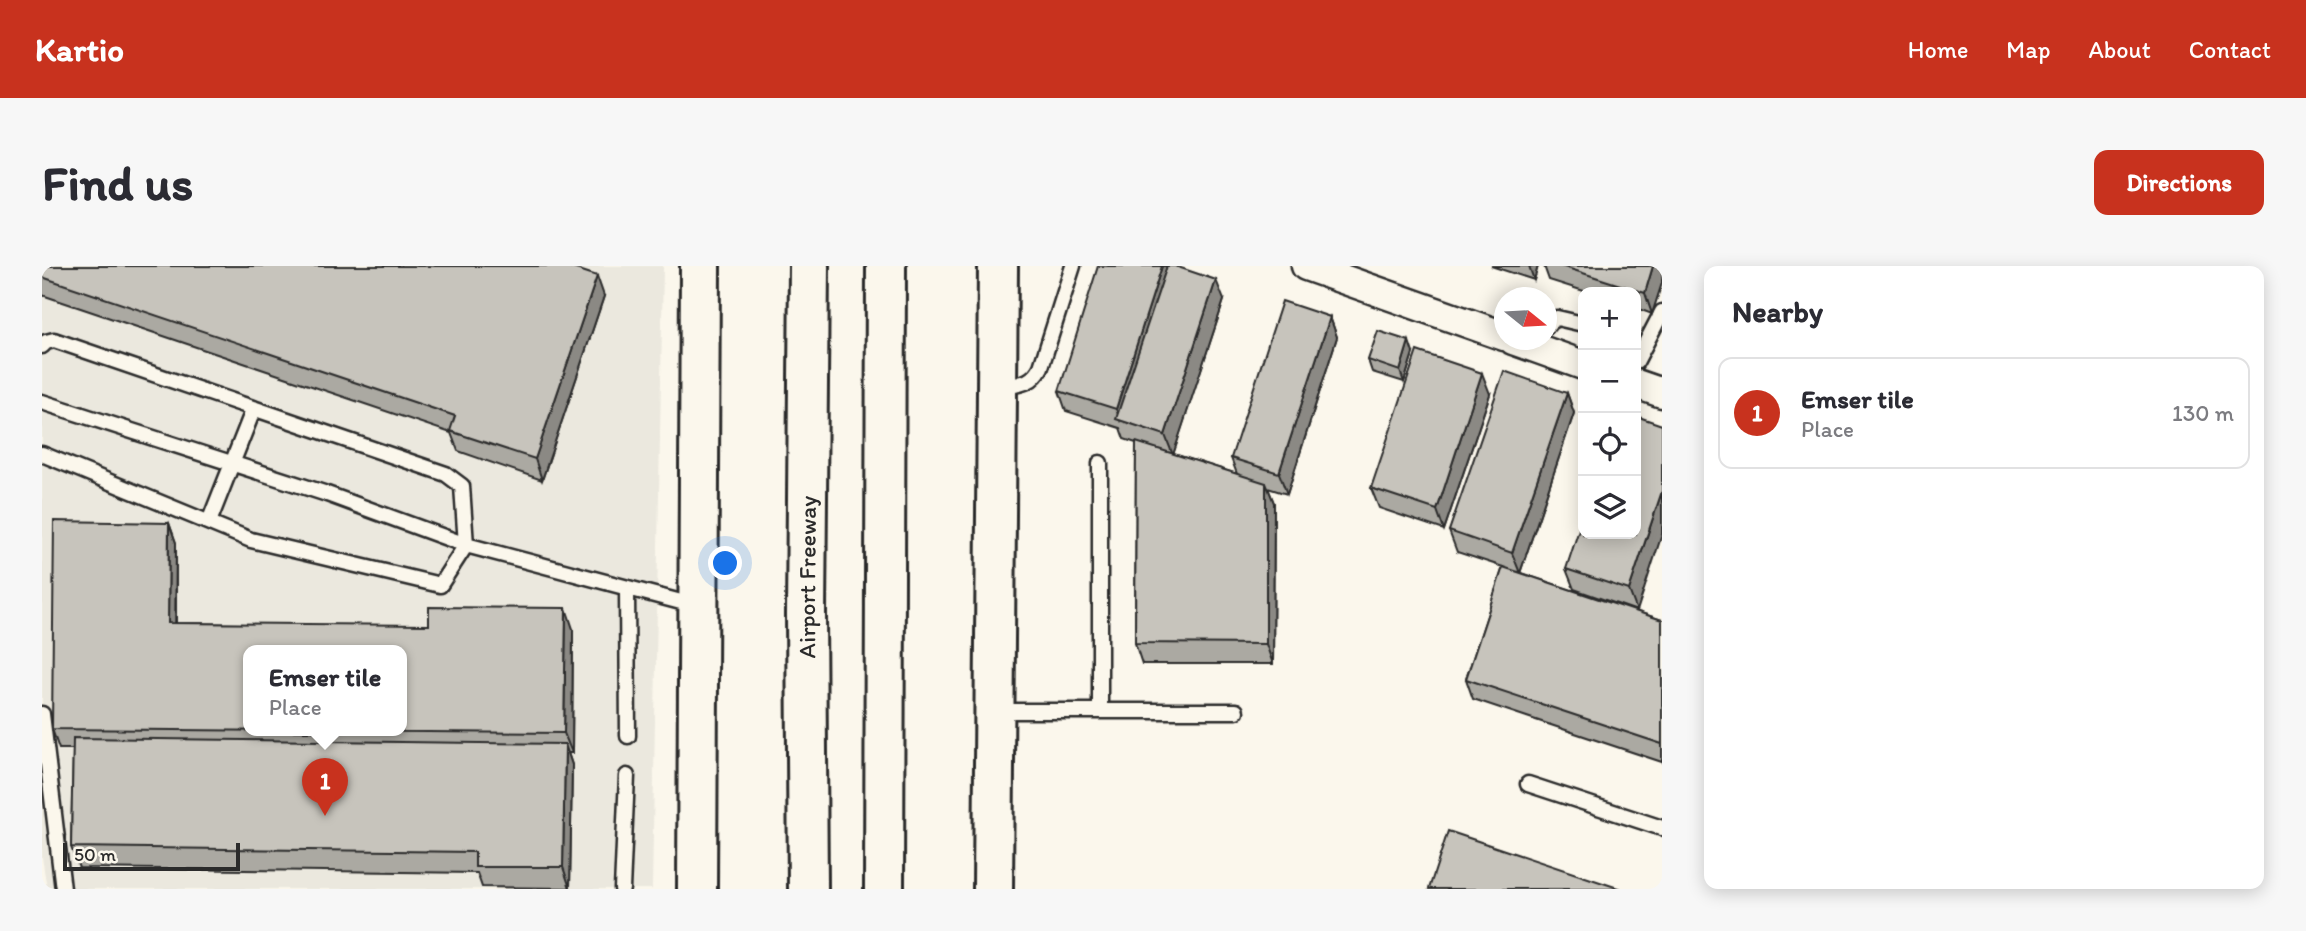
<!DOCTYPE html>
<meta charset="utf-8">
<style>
:root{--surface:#fff;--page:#f7f7f7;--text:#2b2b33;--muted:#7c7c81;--line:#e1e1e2;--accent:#c8321e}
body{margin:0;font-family:Itim,sans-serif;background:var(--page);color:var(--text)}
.controls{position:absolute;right:21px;top:21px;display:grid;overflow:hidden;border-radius:14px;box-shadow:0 4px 18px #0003}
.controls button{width:63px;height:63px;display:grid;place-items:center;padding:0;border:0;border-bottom:2px solid var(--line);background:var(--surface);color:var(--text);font:35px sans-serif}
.compass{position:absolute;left:1452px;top:21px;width:63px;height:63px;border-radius:50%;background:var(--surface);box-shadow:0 4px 18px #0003;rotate:108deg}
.scale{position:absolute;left:21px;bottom:18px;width:177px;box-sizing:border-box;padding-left:7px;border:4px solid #2b2b2b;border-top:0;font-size:19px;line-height:24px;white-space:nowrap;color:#2b2b2b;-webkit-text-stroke:5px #fbf7ec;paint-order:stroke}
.you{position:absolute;left:684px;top:298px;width:24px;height:24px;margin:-18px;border:5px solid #fff;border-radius:50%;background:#1a73e8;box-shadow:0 0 0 10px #1a73e833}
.badge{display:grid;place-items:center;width:46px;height:46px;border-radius:50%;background:var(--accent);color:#fff;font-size:23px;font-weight:700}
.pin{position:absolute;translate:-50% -58px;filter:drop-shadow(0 2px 4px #0008)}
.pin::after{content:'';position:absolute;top:37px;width:24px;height:21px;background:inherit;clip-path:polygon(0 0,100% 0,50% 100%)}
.popup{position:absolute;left:201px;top:379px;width:164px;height:91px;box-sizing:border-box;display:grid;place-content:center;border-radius:14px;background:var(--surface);filter:drop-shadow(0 2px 5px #0005);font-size:23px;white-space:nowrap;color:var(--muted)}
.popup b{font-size:26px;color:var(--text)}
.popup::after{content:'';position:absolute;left:50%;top:100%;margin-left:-14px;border:14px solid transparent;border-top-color:var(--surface)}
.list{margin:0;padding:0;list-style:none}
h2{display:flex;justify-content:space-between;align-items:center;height:91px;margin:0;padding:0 28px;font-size:30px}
h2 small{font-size:23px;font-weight:400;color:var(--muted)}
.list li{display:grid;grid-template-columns:46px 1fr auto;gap:21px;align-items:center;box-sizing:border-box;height:112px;margin:0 14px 14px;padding:0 14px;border:2px solid var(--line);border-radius:14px}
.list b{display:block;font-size:26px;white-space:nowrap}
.list p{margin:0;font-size:23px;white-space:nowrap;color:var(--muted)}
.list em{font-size:23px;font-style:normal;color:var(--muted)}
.icon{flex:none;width:38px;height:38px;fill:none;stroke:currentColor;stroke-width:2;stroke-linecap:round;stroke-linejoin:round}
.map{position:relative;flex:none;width:1620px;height:623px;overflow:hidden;border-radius:14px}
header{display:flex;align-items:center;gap:42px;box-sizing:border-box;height:98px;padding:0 35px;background:var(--accent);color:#fff}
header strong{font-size:33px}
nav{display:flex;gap:38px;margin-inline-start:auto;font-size:24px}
.intro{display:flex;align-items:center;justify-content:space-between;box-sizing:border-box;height:168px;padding:0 42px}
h1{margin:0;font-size:49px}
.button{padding:18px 32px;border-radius:14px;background:var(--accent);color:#fff;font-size:24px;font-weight:700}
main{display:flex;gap:42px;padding:0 42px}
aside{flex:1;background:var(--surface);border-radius:14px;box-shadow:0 4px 18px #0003}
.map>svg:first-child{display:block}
.built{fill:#ebe8de;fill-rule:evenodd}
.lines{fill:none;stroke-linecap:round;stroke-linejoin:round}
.lane-casing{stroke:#2b2b2b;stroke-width:19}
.street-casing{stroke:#2b2b2b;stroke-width:33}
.secondary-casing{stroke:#2b2b2b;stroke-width:44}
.highway-casing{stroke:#2b2b2b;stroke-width:44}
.lane{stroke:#fbf7ec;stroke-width:14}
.street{stroke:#fbf7ec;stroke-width:28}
.secondary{stroke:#fbf7ec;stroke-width:38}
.highway{stroke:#fbf7ec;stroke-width:38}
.wall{fill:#aba9a2;stroke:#2b2b2b;stroke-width:2}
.shaded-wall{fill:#8b8984;stroke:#2b2b2b;stroke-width:2}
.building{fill:#c7c4bc;stroke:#2b2b2b;stroke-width:2;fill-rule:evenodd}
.labels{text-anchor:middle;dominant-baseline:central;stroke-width:7;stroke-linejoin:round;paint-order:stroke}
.street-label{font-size:24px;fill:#2b2b2b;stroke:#fbf7ec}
</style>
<header>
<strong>Kartio</strong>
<nav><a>Home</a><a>Map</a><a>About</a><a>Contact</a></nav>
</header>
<div class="intro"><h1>Find us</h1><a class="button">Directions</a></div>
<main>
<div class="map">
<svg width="1620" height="623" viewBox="0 0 1620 623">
<rect width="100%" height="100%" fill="#fbf7ec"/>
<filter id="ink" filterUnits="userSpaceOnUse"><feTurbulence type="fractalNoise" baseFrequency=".0143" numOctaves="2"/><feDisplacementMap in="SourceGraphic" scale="14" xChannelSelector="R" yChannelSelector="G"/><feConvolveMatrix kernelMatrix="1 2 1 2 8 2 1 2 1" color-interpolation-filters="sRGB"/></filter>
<g filter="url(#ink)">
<path class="built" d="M0 0H621L610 623H5L0 591ZM206 384H360V464H206Z"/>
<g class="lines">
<g class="lane-casing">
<path id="lane" d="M1504 61 1508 56 1515 52 1541 58
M0 80 4 76 12 74 404 208 420 220 424 279 285 228 0 136
M1594 96 1620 46
M957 122C976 118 990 119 999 101L1031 0
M0 188 209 274 398 319 424 279 654 340
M167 256 212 142
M585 323 586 470
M954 445H1194
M1058 445V197
M0 448 21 623
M1486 518 1620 562
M580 623 585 510"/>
</g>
<g class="street-casing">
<path id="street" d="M1264 0 1462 70
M1471 74 1541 99
M1594 118 1620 127"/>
</g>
<g class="secondary-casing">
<path id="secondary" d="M655 623 658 0
M951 623 956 0"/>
</g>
<g class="highway-casing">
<g id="highway">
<path id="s1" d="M766 623 764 349 767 0"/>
<path d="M842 623 844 0"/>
</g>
</g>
<use href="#lane" class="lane"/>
<use href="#street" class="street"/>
<use href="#secondary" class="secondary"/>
<use href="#highway" class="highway"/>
</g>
<path class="wall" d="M0 0 562 30 500 214 416 185 409 167 0 29Z
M1449 0H1496L1492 14Z
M1502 0H1620L1610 48 1594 42V26H1545L1507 14Z
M1182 34 1131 188 1195 208 1189 192 1288 51 1295 71 1245 228 1226 222 1232 237 1231 398H1100L1093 377 1094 177 1082 173 1078 162 1024 145 1017 125Z
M1371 87 1362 116 1330 106 1326 94Z
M1525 127 1532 147 1478 307 1620 354V496L1431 433 1424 413 1461 301 1415 286 1407 265Z
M1448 128 1402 264 1337 242 1329 222Z
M127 257 134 277V357L531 363 530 487H526L530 499 528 622 440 621 435 607 37 602 29 581 31 483H17L10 463Z
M1594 268 1595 345 1532 323 1524 303Z"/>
<path class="shaded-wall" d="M1120 0H1125L1078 154 1074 143Z
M1487 0H1496L1492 14Z
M1611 0H1620V17L1610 48 1603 27Z
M555 10 562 30 500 214 493 193Z
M1174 14 1182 34 1131 189 1123 169Z
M1288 51 1295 71 1245 228 1237 207Z
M1367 75 1371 87 1362 116 1358 105Z
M1440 107 1448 128 1402 264 1395 244Z
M1525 127 1532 147 1478 307 1470 287Z
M1224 217 1232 237 1231 398 1224 378Z
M1620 225V268L1595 345 1587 324Z
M127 257 134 277 133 377 126 357Z
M524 342 531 363 530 487 522 467Z
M523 478 530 499 528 622 521 601Z"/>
<path class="building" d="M0 0H525L555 10 493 193 408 165 413 150 0 11Z
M1056 0H1120L1074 143 1017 125Z
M1125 0H1133L1174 14 1123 169 1074 153Z
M1519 0H1611L1603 27Z
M1240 35 1288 51 1237 207 1189 192Z
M1336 65 1367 75 1358 105 1326 94Z
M1375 85 1440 107 1395 244 1329 222Z
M1462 105 1525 127 1470 287 1407 265Z
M1594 150 1620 159V225L1587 324 1524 303 1541 251V268H1594Z
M1094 176 1224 217V378L1093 377Z
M12 255 127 257 126 357 387 359V341L524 342 522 467 10 463ZM206 384H360V464H206Z
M1461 301 1620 354V478L1424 413Z
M31 472 523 478 521 601H433V586L29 581Z
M1406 565 1579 623H1387Z"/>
</g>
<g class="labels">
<g class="street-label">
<text stroke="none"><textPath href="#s1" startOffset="312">Airport Freeway</textPath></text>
</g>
</g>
</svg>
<div class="controls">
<button>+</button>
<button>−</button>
<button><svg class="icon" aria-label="locate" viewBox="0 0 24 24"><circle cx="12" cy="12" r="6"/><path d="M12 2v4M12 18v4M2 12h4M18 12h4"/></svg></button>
<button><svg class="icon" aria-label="layers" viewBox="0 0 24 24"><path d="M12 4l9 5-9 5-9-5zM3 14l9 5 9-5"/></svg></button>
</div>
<svg class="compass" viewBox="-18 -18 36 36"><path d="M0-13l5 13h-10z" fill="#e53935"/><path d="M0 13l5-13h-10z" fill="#7c7c81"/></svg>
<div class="scale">50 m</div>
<div class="you"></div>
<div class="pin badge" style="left:283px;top:550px">1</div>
<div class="popup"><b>Emser tile</b>Place</div>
</div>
<aside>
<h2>Nearby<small></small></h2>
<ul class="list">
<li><span class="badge">1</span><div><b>Emser tile</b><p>Place</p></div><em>130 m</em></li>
</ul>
</aside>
</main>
